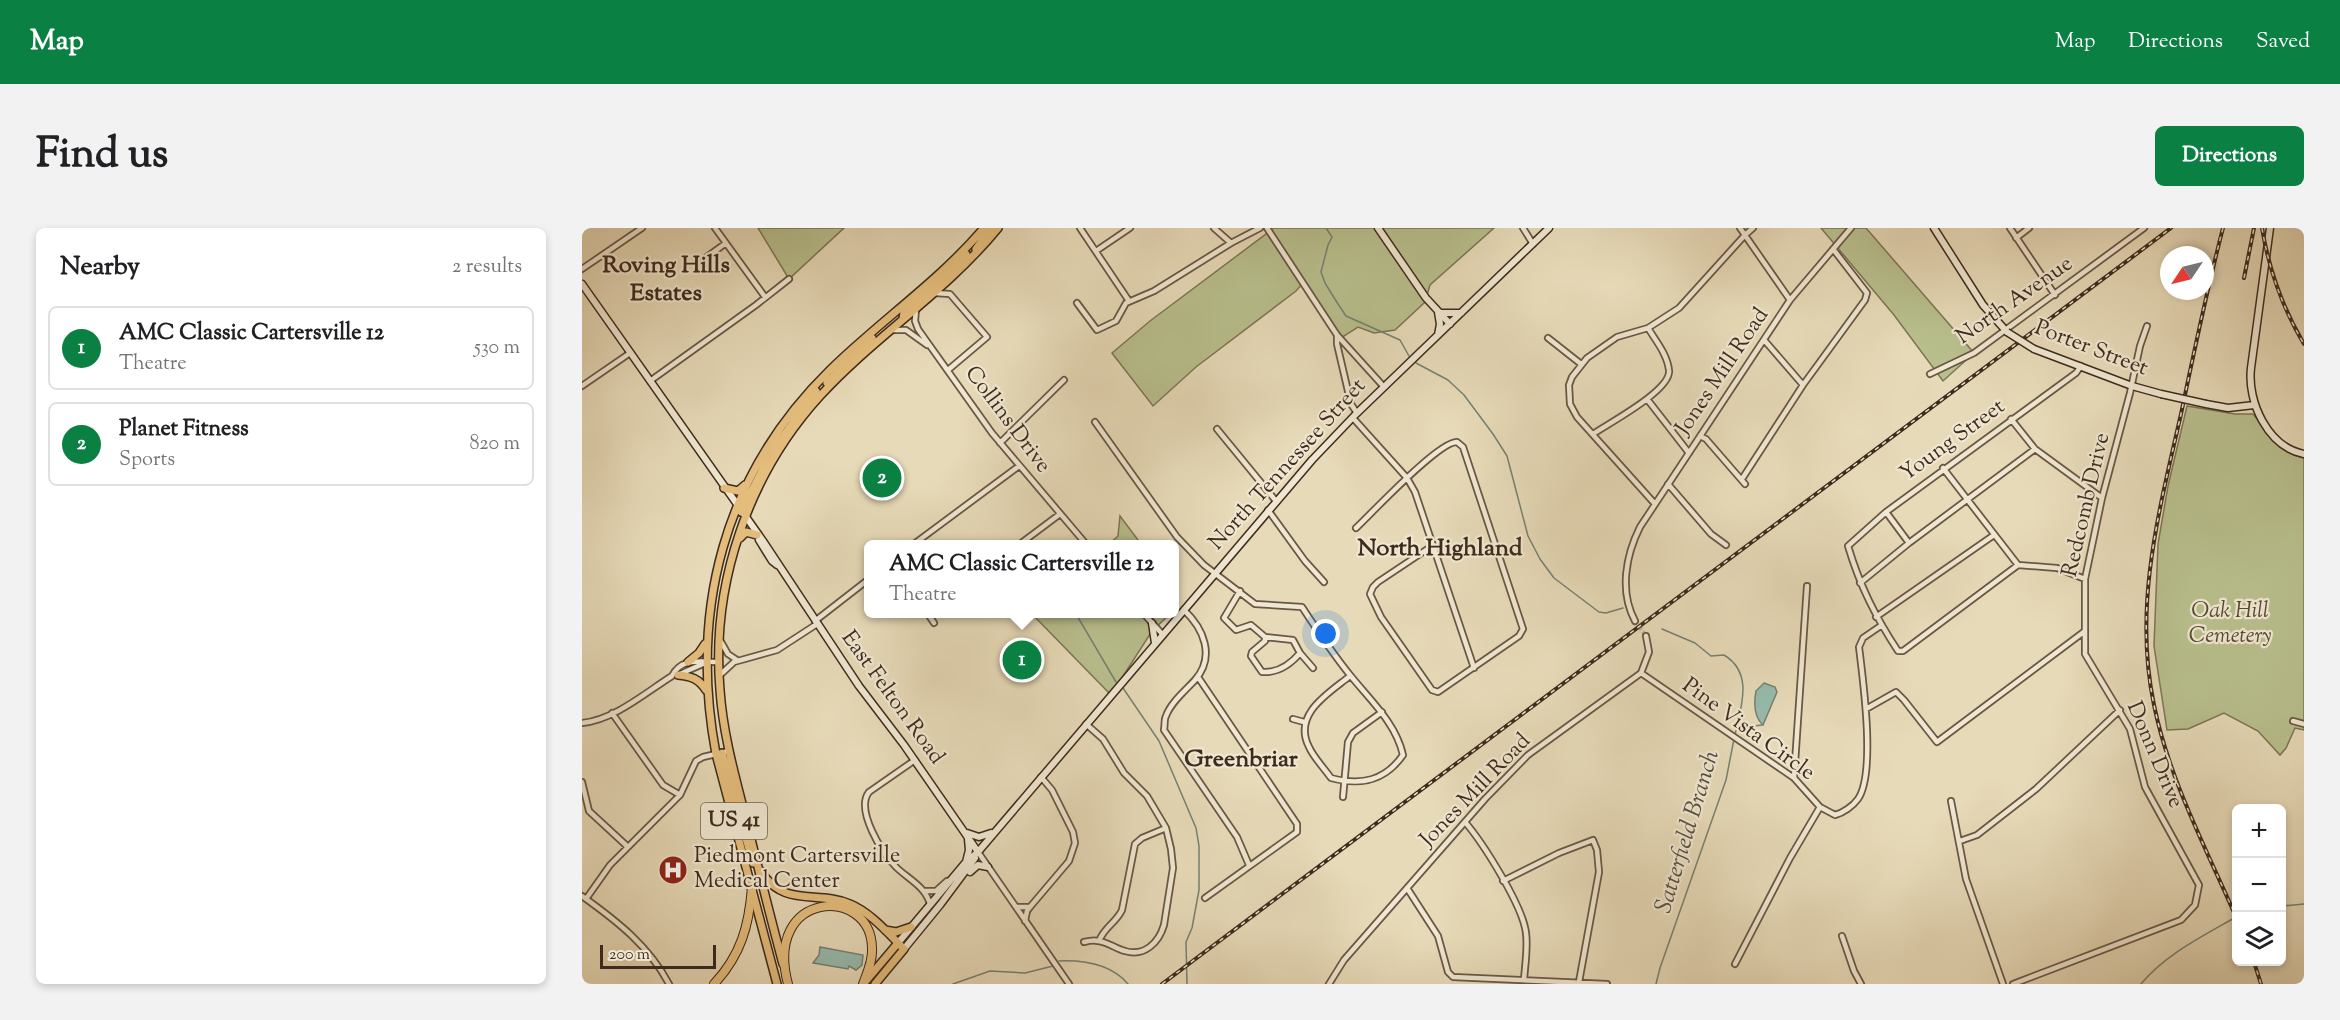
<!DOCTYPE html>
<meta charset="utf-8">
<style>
:root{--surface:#fff;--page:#f2f2f2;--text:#202124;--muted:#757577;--line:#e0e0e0;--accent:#0b8043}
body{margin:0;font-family:"Sorts Mill Goudy",serif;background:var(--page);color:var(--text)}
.controls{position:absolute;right:18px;bottom:18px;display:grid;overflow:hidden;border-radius:9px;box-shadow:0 3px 9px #0003}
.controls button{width:54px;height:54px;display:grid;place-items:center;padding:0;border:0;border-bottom:2px solid var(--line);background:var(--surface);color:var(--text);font:30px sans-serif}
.compass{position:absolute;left:1578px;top:18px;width:54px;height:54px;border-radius:50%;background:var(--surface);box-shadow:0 3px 9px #0003;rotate:235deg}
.scale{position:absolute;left:18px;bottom:15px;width:116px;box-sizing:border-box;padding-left:6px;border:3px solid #3f2b1d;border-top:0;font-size:16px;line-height:21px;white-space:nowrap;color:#3f2b1d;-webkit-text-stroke:4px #efe7d1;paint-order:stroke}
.you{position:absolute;left:744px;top:406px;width:21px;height:21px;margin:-15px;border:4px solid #fff;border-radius:50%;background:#1a73e8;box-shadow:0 0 0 9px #1a73e833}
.badge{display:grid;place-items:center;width:39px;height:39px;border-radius:50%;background:var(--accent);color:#fff;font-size:20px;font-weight:700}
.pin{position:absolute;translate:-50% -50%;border:3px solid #fff;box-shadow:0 2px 6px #0006}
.popup{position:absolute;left:282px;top:312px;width:315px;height:78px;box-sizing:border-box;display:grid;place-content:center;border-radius:9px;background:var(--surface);filter:drop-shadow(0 2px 4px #0005);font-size:20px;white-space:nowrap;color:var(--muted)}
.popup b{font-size:22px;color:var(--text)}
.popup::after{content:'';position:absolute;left:50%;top:100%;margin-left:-12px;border:12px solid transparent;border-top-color:var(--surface)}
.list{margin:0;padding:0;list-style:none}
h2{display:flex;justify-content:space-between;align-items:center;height:78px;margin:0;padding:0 24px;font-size:26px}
h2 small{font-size:20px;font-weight:400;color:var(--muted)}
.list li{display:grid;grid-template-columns:39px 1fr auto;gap:18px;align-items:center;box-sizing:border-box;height:84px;margin:0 12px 12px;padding:0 12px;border:2px solid var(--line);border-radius:9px}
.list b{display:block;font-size:22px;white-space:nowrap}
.list p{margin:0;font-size:20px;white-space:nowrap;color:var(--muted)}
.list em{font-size:20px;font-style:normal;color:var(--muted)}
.icon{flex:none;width:33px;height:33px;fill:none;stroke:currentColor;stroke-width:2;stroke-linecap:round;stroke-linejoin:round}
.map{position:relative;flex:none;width:1722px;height:756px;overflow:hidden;border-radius:9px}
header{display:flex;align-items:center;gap:36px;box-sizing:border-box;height:84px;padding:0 30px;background:var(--accent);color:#fff}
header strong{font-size:28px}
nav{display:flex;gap:33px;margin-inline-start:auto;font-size:21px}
.intro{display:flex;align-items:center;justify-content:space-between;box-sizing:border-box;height:144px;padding:0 36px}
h1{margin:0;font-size:42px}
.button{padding:15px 27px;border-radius:9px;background:var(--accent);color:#fff;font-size:21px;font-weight:700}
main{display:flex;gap:36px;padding:0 36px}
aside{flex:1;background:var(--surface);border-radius:9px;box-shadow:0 3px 9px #0003}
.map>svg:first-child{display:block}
.green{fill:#b8bf8d;stroke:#7c7555;stroke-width:1.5}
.water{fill:#97bbad;stroke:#748173;stroke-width:1.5}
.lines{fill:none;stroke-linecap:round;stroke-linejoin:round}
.stream{stroke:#748173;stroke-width:1.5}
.street-tunnel{stroke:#c5b799;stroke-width:4.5;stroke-dasharray:4.5 2;stroke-linecap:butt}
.street-casing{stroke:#695744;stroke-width:8}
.secondary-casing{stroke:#3f2b1d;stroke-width:9}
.primary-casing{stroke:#3f2b1d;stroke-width:10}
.highway-casing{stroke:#3f2b1d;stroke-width:10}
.street{stroke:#efe7d1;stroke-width:4.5}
.secondary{stroke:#efe7d1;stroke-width:6}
.primary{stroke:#e4bd7c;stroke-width:7}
.highway{stroke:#e4bd7c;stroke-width:8}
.rail-casing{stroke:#3f2b1d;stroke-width:4}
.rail{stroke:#efe7d1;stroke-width:1.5;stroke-dasharray:4.5;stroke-linecap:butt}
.secondary-bridge-casing{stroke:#3f2b1d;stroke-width:9;stroke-linecap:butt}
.secondary-bridge{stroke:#efe7d1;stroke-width:6}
.labels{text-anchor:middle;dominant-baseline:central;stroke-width:4.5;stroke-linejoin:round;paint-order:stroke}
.shield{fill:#efe7d1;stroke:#746353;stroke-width:1.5}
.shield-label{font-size:21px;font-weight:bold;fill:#3f2b1d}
.street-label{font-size:22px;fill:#3f2b1d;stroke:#efe7d1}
.park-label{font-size:22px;font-style:italic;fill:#574933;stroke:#efe7d1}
.poi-label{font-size:22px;fill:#3f2b1d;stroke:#efe7d1;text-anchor:start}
.neighbourhood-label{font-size:24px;font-weight:bold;fill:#3f2b1d;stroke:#efe7d1}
.water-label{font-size:24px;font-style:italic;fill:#554f41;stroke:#efe7d1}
</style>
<header>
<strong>Map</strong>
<nav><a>Map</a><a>Directions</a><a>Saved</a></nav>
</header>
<div class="intro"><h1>Find us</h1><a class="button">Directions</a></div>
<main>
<aside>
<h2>Nearby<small>2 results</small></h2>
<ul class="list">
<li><span class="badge">1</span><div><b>AMC Classic Cartersville 12</b><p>Theatre</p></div><em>530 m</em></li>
<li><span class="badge">2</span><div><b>Planet Fitness</b><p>Sports</p></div><em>820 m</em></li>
</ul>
</aside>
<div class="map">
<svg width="1722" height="756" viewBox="0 0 1722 756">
<rect width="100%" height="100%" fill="#e7dab8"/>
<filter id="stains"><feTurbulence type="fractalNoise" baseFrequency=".00333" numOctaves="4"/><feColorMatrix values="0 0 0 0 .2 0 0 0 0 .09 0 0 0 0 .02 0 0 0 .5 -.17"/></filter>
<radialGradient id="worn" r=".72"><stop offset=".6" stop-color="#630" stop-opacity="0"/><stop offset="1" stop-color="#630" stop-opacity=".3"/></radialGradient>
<path class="green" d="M176 0H262L207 51Z
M692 0H912L848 57 843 74 813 102 792 105 776 99 759 110 721 55 714 63 614 139 571 178 530 125 568 93Z
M1239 0H1284L1392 125 1361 153 1312 87Z
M1605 178 1653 186H1671C1687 205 1696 225 1722 230V502L1713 500 1704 520 1698 527 1676 503 1642 485 1606 501 1585 502 1572 418 1576 316 1586 258Z
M538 288 559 316H527L536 308Z
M450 386H588L570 403 529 467Z"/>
<path class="water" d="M1182 455 1193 459 1195 464 1181 497C1172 489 1172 474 1174 463Z
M238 719 281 727 280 737 274 742 267 738 266 741 231 735 237 727Z"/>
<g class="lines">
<path class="stream" d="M744 0 750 9 746 17 739 44 743 55 756 76 764 88 818 112 827 128
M834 135 866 152 882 167 911 206 925 228 946 308 958 331 972 350 1017 384 1024 385 1041 380
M494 386 534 454
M1080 401 1113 415 1129 428 1142 427C1172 445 1159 479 1153 507
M541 460 577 513 614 600 617 618V662L610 700 604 714 605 756
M1158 494 1172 498 1180 497
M1700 678 1722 676
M477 733C503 732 529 736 546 756
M371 756 408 743 443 745 471 738
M1074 756 1078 740 1144 552 1152 511
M1559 756C1584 726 1621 708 1654 689"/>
<path class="street-tunnel" d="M1053 393 1064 408"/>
<g class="street-casing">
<path id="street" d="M133 0 183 69
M498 0 547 73
M632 0 649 15
M685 0 755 107 802 159
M941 0 951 16
M1158 0 1208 72
M1428 0 1473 67
M1434 10 1447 0
M514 23 548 0
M122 31 144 15
M0 41 60 0
M353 65 368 66 405 109 366 142
M495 75 515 102 534 93 544 75 572 63 649 15 678 0
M334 81 333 93 336 101 410 205 504 316
M311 102H324L345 117
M755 107V116L769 176 775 185
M966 110 999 136
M1183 113 1221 157
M1348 146 1392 125 1562 0
M68 153 174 77 207 51
M0 158 48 125
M1065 171 1107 225
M771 190 825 250 833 264 892 440
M1429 191 1453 221 1520 270
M513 194 595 309 622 337 673 376 720 379C735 402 750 425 768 447 788 472 814 495 821 527 803 553 779 558 749 550 742 540 732 530 727 519 710 486 747 465 768 448
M635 201 694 273
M1011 206C1027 195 1090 162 1087 142 1085 126 1074 113 1066 100
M1118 208 1124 211 1163 256
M418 215 482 152
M1361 240 1436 337 1475 340 1503 351
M1160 251 1221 157 1283 72 1285 65 1251 21
M1086 256 1129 306 1144 317
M1073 276 995 189 988 176 987 157 990 149 1005 130 1035 109 1066 100 1097 80 1163 7 1171 0
M686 282 723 333 742 354
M1304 284 1327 315
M774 300C790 285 857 213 875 214L881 219 941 401 937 408 856 464 850 462 799 389 788 366 791 359 796 354 850 318
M332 316 437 238
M438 316 478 286
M1436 337 1321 423H1316C1293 388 1278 358 1266 318L1304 284 1494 145 1499 138
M1278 355 1327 315 1453 221
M658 363 642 390 654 402 669 397 683 409V413L670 424 669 428 680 444C696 445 708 437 718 425L711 412 683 409
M602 382C621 400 634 428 613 452 604 462 589 474 584 488 582 491 583 497 582 502L655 609 667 637
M346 386 352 395
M562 386 581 407
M1294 389 1412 307
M233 393 287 351
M1053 393C1037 363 1044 327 1058 299L1208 72 1269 0
M138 412 146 426 155 432
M718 425 731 440
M1059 445 1212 550 1238 579 1253 587C1261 585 1271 578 1276 571 1294 545 1281 452 1277 419L1281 410 1300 397
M98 446 123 435
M139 446 152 434 195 422 235 396
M616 449 715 596V604L623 670
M1284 481 1314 464 1322 472 1355 514 1503 403
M30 485 81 557 98 567
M711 491 722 494
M1711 493 1722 496
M0 495C32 492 63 465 90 448 100 429 118 434 136 434
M333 532 287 564C273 582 300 625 314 639 326 651 343 658 348 676
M1212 550 1225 358
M0 554 7 583 46 619
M761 569 766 514 771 505 800 484
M1369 573 1384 651 1421 756
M883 594C901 615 941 678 944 705 946 720 943 737 942 752
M1378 613 1395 607 1454 561 1538 482
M396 624 487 756
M921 653 977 625 1011 612 1015 622 1017 644 997 754
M825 660 856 708 866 744 871 749 1025 756
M342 663H354L365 653
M0 668C35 693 67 718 87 756
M4 671 28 637 98 567 114 533 121 529 147 523
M434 679H448L445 683 443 693
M448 679 487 633 493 615 491 604 470 562 459 549
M1260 708 1272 743 1279 756
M517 713C522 699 534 695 540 682L553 616 560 610 584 600
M502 714C506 713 512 712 516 713 526 714 534 721 543 723 563 729 577 714 582 697L591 640 589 621 584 600 565 568 542 545 521 511 504 496
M1153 736 1208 630 1238 579
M747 756 762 732 903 571 946 527 1059 445 1067 424 1064 408
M1431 756 1599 692 1613 677 1617 657 1563 559 1548 501 1503 426V351L1520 270 1548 165 1558 118 1565 98"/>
</g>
<g class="secondary-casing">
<path id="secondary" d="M796 0 844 70 868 96
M1352 0 1401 77 1425 104
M1688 0 1669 140C1665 174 1686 219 1722 226
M0 56 181 313 277 458 322 517 396 624
M856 84 858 96 856 107
M857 85H879
M1452 121 1550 158 1579 166
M1624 176 1646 180 1672 177
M177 312 190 333 195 337
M570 395 573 415
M385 605 397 609 409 605
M384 634 387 622 386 611
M388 644 396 637 406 639
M316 715 384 634 396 624 730 232 775 185 967 0
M322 721 358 677 393 630"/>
</g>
<g class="primary-casing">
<path id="primary" d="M394 21 409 0
M321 91 322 84 363 48 384 26
M245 155 290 110
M142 260 156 263 163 257
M159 284 189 225 234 163
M158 310 164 304 175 307
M106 434 117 425 123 416
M96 447C109 448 117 451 124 462
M140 525 171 635
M179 643C201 680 235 662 268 676 288 684 306 705 322 721L293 756
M303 702 314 704 329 699
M201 736C188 688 176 639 164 591 153 548 141 506 138 462 129 356 166 247 238 168 293 108 364 64 416 0
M283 754 316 715
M195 756 134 526C107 382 142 246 248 142 298 93 357 53 402 0"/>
</g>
<g class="highway-casing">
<path id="highway" d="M132 756C159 727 167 698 170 659
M206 756C181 662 289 657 290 720 291 733 285 745 281 756"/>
</g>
<use href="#street" class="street"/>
<use href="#secondary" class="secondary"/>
<use href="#primary" class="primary"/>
<use href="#highway" class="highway"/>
<g class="rail-casing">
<path id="rail" d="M1641 0C1625 61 1612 124 1599 186 1577 283 1551 378 1572 477 1587 551 1624 620 1654 689
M1680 0C1687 42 1700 79 1722 116
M1662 50 1672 0
M1672 734 1679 756
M580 756 1589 0"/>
</g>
<use href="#rail" class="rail"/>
<g class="secondary-bridge-casing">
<path id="secondary-bridge" d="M1425 104 1452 121
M1579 166 1624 176"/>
</g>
<use href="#secondary-bridge" class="secondary-bridge"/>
</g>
<defs>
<g id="hospital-disc" transform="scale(1.5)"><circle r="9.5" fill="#8f2418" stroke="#efe7d1"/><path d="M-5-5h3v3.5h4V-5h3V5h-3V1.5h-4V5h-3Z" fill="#fff"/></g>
</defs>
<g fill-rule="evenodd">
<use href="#hospital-disc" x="91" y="642"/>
</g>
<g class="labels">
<rect class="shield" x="119" y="575" width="66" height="36" rx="4.5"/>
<g class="shield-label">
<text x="152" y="593">US 41</text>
</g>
<g class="street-label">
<text transform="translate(1433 73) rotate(-35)">North Avenue</text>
<text transform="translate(1509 121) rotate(21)">Porter Street</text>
<text transform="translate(1141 144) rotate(-56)">Jones Mill Road</text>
<text transform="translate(425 192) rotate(53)">Collins Drive</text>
<text transform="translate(1371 213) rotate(-36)">Young Street</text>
<text transform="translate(706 237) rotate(-48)">North Tennessee Street</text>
<text transform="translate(1505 277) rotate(-77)">Redcomb Drive</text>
<text transform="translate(310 470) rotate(54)">East Felton Road</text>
<text transform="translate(1166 502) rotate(36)">Pine Vista Circle</text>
<text transform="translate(1572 527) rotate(67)">Donn Drive</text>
<text transform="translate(894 563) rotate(-46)">Jones Mill Road</text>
</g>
<g class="park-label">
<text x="1648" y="384">Oak Hill<tspan x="1648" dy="25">Cemetery</tspan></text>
</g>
<g class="poi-label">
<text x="112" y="629">Piedmont Cartersville<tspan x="112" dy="25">Medical Center</tspan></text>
</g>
<g class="neighbourhood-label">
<text x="84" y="38">Roving Hills<tspan x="84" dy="28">Estates</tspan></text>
<text x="858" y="321">North Highland</text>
<text x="659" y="532">Greenbriar</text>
</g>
<g class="water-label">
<text transform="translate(1106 604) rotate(-73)">Satterfield Branch</text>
</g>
</g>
<rect width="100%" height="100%" filter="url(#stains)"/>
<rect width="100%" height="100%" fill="url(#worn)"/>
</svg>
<div class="controls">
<button>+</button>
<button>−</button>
<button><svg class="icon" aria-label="layers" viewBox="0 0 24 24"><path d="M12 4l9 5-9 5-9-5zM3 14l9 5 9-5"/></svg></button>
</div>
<svg class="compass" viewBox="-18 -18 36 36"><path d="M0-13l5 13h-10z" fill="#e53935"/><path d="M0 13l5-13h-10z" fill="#757577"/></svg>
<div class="scale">200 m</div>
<div class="you"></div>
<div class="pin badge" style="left:440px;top:432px">1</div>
<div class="popup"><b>AMC Classic Cartersville 12</b>Theatre</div>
<div class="pin badge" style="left:300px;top:250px">2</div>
</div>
</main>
